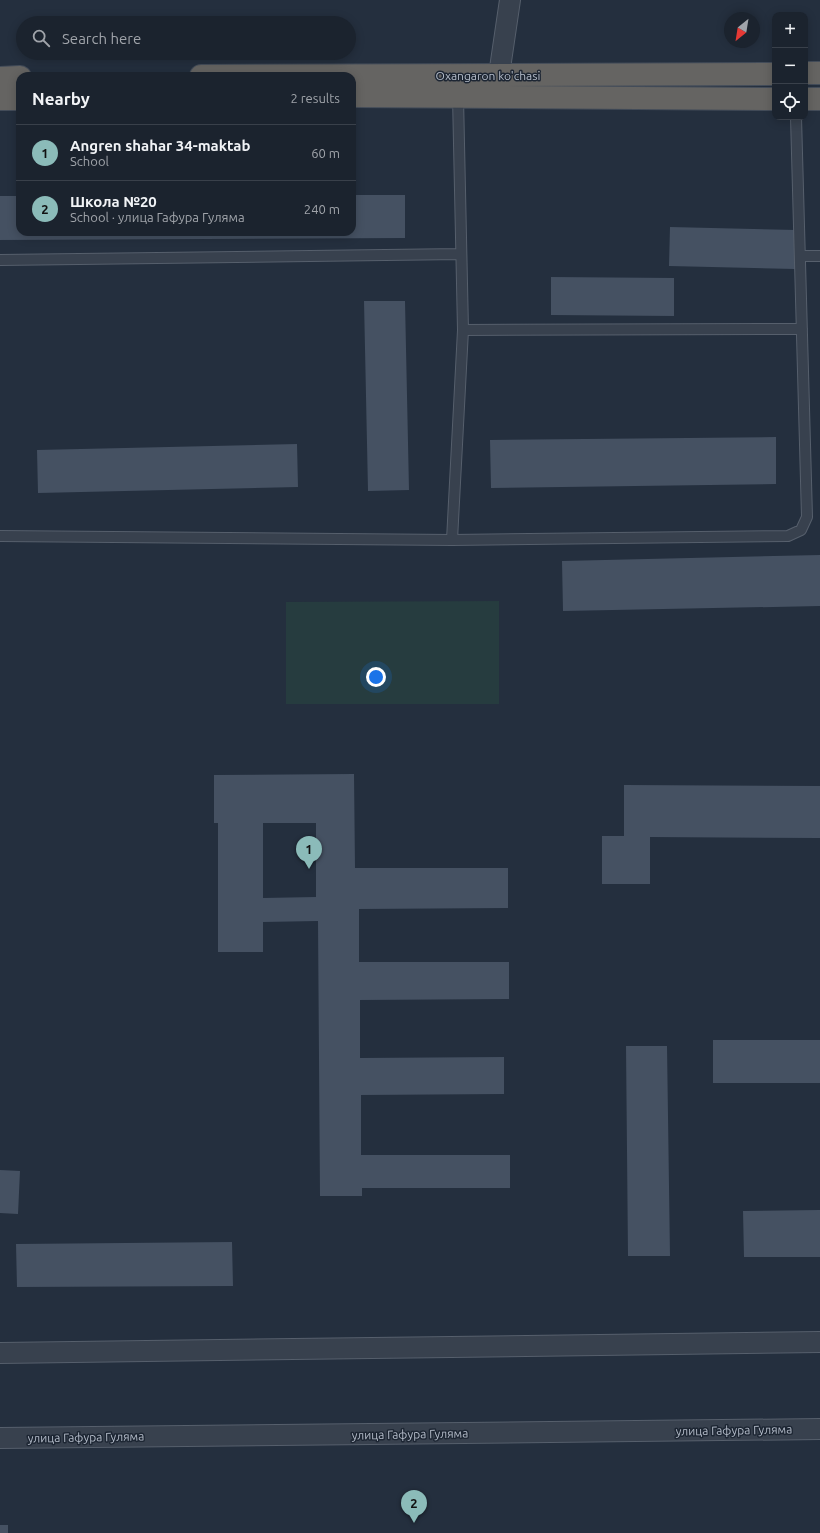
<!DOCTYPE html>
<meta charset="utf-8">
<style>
:root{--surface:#1b232e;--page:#242b36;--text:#f1f3f6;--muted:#a0a4aa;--line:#39404a;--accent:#8bbbb9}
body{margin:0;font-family:Ubuntu,sans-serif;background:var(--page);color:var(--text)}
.controls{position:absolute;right:12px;top:12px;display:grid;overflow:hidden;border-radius:8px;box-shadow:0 2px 10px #0003}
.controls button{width:36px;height:36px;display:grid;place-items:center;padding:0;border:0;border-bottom:1px solid var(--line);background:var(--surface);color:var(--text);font:20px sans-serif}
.compass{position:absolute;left:724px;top:12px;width:36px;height:36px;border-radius:50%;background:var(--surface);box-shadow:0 2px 10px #0003;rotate:210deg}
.you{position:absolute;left:376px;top:677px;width:14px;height:14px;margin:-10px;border:3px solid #fff;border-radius:50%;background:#1a73e8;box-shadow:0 0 0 6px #1a73e833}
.badge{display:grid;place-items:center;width:26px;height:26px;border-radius:50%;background:var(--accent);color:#111;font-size:13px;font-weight:700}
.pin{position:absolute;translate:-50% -33px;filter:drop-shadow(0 1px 2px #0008)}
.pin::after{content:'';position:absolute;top:21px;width:14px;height:12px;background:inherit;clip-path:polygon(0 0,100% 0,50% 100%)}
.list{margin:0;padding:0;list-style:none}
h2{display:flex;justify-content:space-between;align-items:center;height:52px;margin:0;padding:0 16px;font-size:17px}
h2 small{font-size:13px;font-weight:400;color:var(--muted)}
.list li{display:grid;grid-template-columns:26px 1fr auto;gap:12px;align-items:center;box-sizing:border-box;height:56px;padding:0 16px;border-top:1px solid var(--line)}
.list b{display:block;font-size:15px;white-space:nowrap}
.list p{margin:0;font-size:13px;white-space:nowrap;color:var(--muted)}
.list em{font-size:13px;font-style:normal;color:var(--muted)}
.icon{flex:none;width:22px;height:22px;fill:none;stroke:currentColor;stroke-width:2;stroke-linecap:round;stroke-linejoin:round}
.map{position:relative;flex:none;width:820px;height:1533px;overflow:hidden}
.search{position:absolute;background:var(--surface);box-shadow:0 2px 10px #0003;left:16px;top:16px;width:340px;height:44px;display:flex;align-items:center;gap:10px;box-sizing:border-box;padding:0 14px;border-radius:22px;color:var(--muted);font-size:15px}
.panel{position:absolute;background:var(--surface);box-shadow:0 2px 10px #0003;left:16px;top:72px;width:340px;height:164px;border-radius:12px}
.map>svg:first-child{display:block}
.green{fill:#263c3f}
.building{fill:#455162;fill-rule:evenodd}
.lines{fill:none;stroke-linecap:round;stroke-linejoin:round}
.service-casing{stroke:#565f6c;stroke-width:12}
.minor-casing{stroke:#565f6c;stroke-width:22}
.trunk-casing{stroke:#434c59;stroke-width:24}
.service{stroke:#38414e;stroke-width:10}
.minor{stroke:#38414e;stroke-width:20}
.trunk{stroke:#656462;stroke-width:22}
.labels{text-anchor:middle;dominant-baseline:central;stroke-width:3;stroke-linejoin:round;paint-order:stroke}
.street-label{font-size:12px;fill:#b4bcc9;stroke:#1d2633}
</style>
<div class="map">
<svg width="820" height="1533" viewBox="0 0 820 1533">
<rect width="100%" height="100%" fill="#242f3e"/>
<path class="green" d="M499 601V704H286V602Z"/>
<path class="building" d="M352 195H405V238L0 240V196H20V232H352Z
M670 227 796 230 795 269 669 266Z
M551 277 674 278V316L551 315Z
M364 301H405L409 490 368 491Z
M776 437V484L491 488 490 440Z
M297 444 298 487 38 493 37 450Z
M820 555V606L563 611 562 561Z
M354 774 355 868H508V908L359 909V962H509V999L360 1000V1058L504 1057V1094L361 1095V1155H510V1188H362V1196H320L318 921 263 922V952H218V823H214V775ZM263 823H316V897L263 898Z
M624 785 820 786V838L650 837V884H602V836H624Z
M713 1040H820V1083H713Z
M626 1046H667L670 1256H628Z
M0 1170 20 1171 18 1214 0 1213Z
M820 1210V1257H744L743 1211Z
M232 1242 233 1286 17 1287 16 1244Z
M0 1525H8V1533H0Z"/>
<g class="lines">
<g class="service-casing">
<path id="service" d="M800 256H820
M0 260 460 254
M463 330 802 329
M0 536 452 540 788 536 801 530 807 517 796 117
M452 540 463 330 458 97"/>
</g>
<g class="minor-casing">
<path id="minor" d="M499 75 510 0
M0 1353 820 1342
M0 1438 820 1429"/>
</g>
<g class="trunk-casing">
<path id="trunk" d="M805 73H820
M201 76 775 74
M0 78 20 77
M352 96 775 99
M0 99H20
M805 99H820"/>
</g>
<use href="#service" class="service"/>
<use href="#minor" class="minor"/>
<use href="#trunk" class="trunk"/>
</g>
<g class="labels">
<g class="street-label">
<text x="488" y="75">Oxangaron ko'chasi</text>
<text transform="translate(734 1430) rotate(-1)">улица Гафура Гуляма</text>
<text transform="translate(410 1434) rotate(-1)">улица Гафура Гуляма</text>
<text transform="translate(86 1437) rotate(-1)">улица Гафура Гуляма</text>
</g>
</g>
</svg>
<div class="controls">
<button>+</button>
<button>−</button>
<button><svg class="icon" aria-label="locate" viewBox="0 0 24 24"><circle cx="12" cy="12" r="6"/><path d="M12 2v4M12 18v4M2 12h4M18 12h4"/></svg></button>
</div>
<svg class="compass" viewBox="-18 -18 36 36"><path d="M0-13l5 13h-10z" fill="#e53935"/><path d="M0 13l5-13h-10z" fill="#a0a4aa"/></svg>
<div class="you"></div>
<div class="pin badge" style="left:309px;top:869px">1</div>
<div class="pin badge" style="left:414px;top:1523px">2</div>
<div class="search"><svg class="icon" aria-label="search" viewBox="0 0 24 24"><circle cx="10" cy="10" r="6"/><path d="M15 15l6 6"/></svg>Search here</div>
<section class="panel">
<h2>Nearby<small>2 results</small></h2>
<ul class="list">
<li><span class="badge">1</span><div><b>Angren shahar 34-maktab</b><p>School</p></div><em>60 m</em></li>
<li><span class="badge">2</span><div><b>Школа №20</b><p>School · улица Гафура Гуляма</p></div><em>240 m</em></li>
</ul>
</section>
</div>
